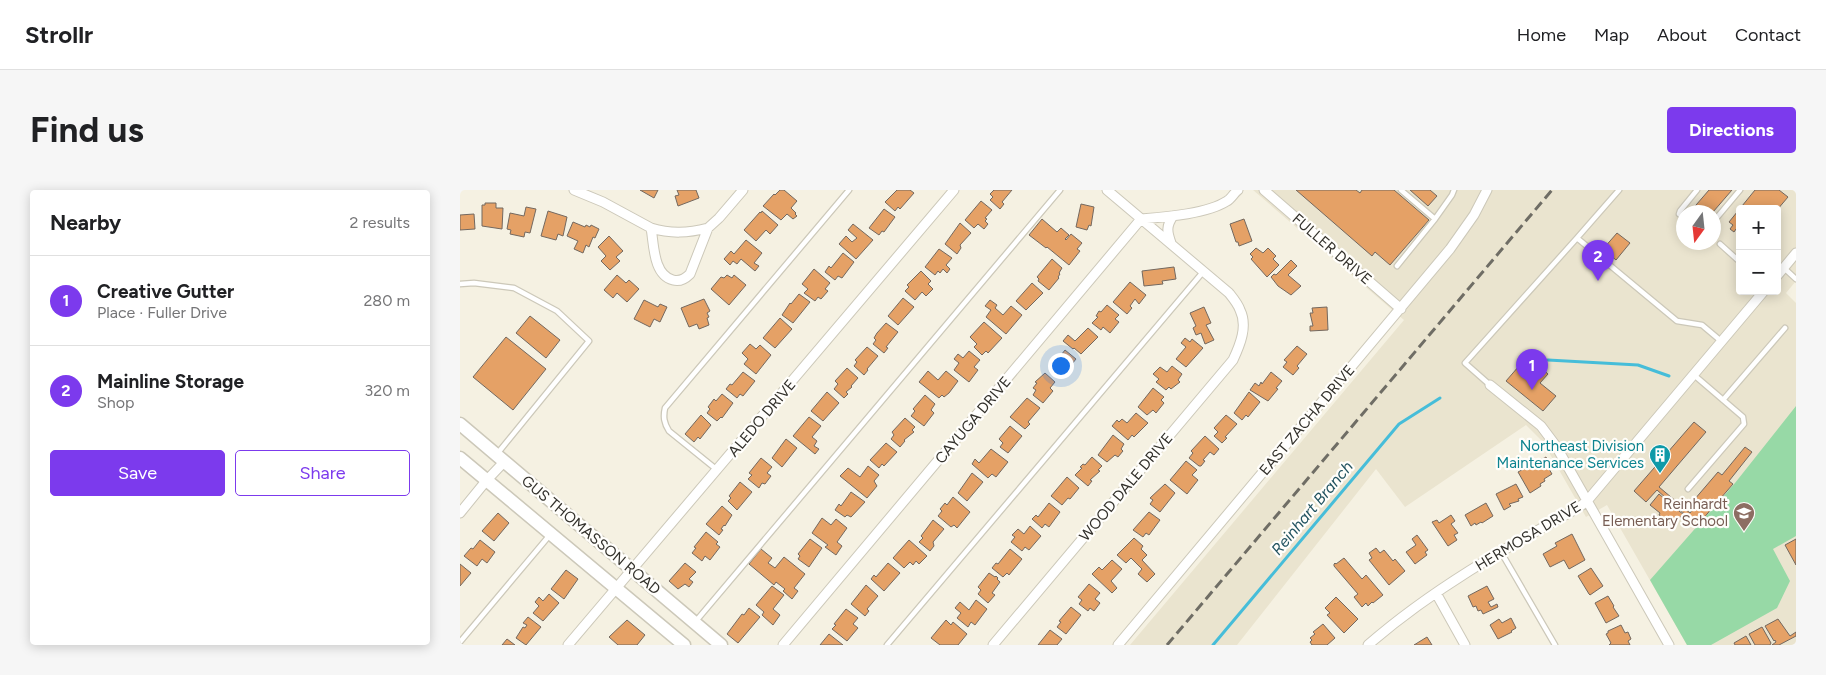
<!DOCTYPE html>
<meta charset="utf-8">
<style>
:root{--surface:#fff;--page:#f6f6f6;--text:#202124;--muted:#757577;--line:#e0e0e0;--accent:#7c3aed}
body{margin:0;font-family:Figtree,sans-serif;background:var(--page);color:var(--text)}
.controls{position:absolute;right:15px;top:15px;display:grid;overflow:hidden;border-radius:5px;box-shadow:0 2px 12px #0003}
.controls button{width:45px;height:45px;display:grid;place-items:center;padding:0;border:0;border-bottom:1px solid var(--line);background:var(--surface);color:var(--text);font:25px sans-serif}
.compass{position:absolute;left:1216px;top:15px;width:45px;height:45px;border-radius:50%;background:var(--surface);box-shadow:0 2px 12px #0003;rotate:195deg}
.you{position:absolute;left:600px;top:175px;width:18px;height:18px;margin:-12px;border:4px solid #fff;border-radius:50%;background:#1a73e8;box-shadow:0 0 0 8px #1a73e833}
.badge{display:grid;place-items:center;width:32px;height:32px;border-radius:50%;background:var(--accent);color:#fff;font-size:16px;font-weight:700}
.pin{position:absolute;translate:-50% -41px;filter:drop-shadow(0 1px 2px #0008)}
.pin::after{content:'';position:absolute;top:26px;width:18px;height:15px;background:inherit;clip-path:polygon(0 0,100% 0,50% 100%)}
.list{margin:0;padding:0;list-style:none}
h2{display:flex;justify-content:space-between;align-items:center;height:65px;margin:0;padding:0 20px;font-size:21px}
h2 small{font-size:16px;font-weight:400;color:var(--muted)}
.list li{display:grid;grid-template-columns:32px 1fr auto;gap:15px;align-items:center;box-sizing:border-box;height:90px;padding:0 20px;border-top:1px solid var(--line)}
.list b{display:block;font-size:19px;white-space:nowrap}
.list p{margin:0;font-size:16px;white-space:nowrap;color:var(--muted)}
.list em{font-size:16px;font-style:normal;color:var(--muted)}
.actions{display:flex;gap:10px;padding:15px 20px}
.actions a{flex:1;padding:11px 0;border:1px solid var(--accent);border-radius:5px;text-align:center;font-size:18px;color:var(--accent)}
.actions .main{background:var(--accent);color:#fff}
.map{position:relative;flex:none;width:1336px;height:455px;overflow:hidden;border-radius:5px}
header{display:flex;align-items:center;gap:30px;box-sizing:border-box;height:70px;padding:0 25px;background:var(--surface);border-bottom:1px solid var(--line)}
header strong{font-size:24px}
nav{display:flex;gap:28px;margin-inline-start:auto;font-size:18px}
.intro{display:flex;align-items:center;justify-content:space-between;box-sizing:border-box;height:120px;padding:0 30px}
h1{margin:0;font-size:35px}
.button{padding:12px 22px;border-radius:5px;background:var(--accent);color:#fff;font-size:18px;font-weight:700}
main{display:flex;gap:30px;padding:0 30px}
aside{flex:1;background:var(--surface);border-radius:5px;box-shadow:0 2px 12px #0003}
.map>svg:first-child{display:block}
.built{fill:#eae4cf;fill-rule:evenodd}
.green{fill:#97d9a6}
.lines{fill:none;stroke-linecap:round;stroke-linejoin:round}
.stream{stroke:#46bdd9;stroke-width:3}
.building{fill:#e5a166;stroke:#73685f}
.lane-casing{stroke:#ccc8b9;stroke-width:7}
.street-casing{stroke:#ccc8b9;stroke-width:11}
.secondary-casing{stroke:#ccc8b9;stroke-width:15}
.lane{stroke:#fff;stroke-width:4.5}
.street{stroke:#fff;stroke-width:9}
.secondary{stroke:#fff;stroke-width:12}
.rail{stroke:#6f6d65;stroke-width:3;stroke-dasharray:10 5;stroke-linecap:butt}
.labels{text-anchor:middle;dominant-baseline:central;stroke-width:4.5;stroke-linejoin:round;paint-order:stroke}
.street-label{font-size:15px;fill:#32302b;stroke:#fffefb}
.culture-label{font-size:15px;fill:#0d838f;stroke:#fffefb;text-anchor:end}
.education-label{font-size:15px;fill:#785e54;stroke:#fffefb;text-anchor:end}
.water-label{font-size:16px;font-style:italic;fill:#235461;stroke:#fffefb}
</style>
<header>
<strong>Strollr</strong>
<nav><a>Home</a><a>Map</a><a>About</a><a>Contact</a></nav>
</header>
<div class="intro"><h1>Find us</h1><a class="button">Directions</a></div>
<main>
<aside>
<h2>Nearby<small>2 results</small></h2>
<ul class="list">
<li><span class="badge">1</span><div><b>Creative Gutter</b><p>Place · Fuller Drive</p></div><em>280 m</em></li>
<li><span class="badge">2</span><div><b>Mainline Storage</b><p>Shop</p></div><em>320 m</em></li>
</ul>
<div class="actions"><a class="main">Save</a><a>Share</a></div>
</aside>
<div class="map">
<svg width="1336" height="455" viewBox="0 0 1336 455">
<rect width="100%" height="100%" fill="#f5f1e2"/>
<path class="built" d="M793 0H1336V91L1326 103 1336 113V455H1227L1147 315 1126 327 1083 252 1066 235 945 317 916 279 777 455H670L944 130ZM1280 19H1317V101H1280ZM1224 22H1254V52H1224Z"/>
<path class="green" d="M1336 216V346L1313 359 1330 391 1317 418 1251 455H1227L1190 390 1275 293Z"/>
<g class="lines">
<path class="stream" d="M1088 170 1178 175 1209 186
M753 455 939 234 980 208"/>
</g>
<path class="building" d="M180 0H198L194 8Z
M217 0H236L239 8 218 16 215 6 219 5Z
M320 0H324L337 11 331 18 336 23 335 24 337 26 333 29 327 24 321 30 303 16 314 4 315 5Z
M437 0H450L454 3 440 19 438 17 435 21 425 12Z
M534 0H552L542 12 544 14 540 19 530 10 533 7 530 4Z
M836 0H896L900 3 902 0H934L969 30 930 75 915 62 912 66Z
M950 0H970L977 6 968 16Z
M1249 0H1272L1253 22H1230Z
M1295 0H1319L1328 7 1317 20 1280 19V41L1276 39 1274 42 1270 39 1273 35 1269 32Z
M521 11 532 20 525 28 527 29 525 31 528 34 524 39 518 34 514 38 505 30Z
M25 13H36V18H43L42 39 22 36V15H25Z
M621 14 634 17 631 36 629 35 627 40 616 37Z
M66 17 76 19 70 43 65 42 64 47 50 44 51 40 47 39 50 23 64 26Z
M424 19 435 27 424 42 422 41 419 45 409 38Z
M88 21 107 27 103 46 98 44 96 50 81 46Z
M302 21 318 35 310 44 306 40 296 51 284 40 300 22 301 23Z
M14 24 15 39 0 40V25Z
M582 29 597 42 601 38 609 45 605 49 606 50 611 44 622 53 617 59 620 61 609 75 587 57 586 58 569 45Z
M784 29 792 51 779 56 778 52H776L770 34Z
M113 32 125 37 126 35 130 37 131 35 139 39 135 48 133 47 129 57 126 55 123 63 114 59 118 51 107 46Z
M500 33 511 43 500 55 501 58 497 64 485 54Z
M393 34 413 50 396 69 379 54 386 46 392 52 397 48 388 40Z
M1157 43 1170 53 1156 70 1143 59Z
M149 46 163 61 156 67 160 71 150 80 141 71 146 66 138 57Z
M286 50 302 63 294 73 299 76 295 81 281 69 277 74 273 71 270 75 264 69 271 61 274 64Z
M796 58 803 63 808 58 816 66 813 69 819 75 807 87 791 69 793 67 790 64Z
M479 59 492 68 486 75 490 79 487 83 483 79 480 83 478 81 475 85 465 77Z
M383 63 394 72 382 88 378 86 375 90 365 82 369 76 371 78Z
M592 69 602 78 599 83 600 84 598 87 599 88 589 100 578 91 579 89 577 87Z
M831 70 837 76 828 85 841 96 831 105 818 96 811 87 814 84 816 85Z
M714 77 716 89 702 91 703 94 684 96 682 81Z
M354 79 370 93 365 99 368 101 361 109 358 107 355 111 344 103 348 99 342 94Z
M461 81 471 91 468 94 473 99 466 106 462 102 455 110 445 101 449 97 447 95Z
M157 85 166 93 169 90 179 99 167 112 157 103 153 108 144 100Z
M267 85 272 88 274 85 286 95 269 115 251 99 261 87 264 88Z
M670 92 686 105 679 114 675 109 670 116 672 118 667 124 653 112Z
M572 93 583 103 566 120 556 111Z
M339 104 350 112 333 133 322 125 330 113 331 114Z
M443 108 454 117 438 135 428 126Z
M244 109 250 121 247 123 249 127 247 128 249 135 239 139 237 134 229 137 221 118Z
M184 110 198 117 200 114 207 117 200 132 194 129 190 137 174 129Z
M530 110 537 115 535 118 543 125 551 116 562 125 546 144 526 127 531 120 525 116Z
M647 115 659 125 655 129 659 132 650 143 643 137 641 140 632 133 638 127 636 126 639 121 641 122Z
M744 117 751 133 746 135 754 150 745 154 741 143 736 145 733 138 736 136 730 123Z
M867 117 868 140 850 141V136H853L850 123H853L852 118Z
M70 126 100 150 86 168 56 143Z
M320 128 332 139 315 158 303 148Z
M524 132 542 148 528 163 526 161 522 165 514 157 517 154 510 147Z
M426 133 438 142 426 157 428 158 424 163 413 154 416 150 414 148 417 143Z
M628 138 638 147 621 164 614 158 613 159 603 151 608 145 615 151Z
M46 147 86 179 53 220 13 187Z
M725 148 730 152 732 149 743 158 726 177 716 169 726 157 721 153Z
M290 154 296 159 300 155 311 165 296 184 284 174 288 169 282 163Z
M837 156 847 164 837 176 839 178 833 185 823 177 827 172 824 170Z
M407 157 418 166 407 179 408 180 404 185 394 176 397 172 395 170Z
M605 160 616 169 604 184 603 183 600 187 590 179Z
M509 161 520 170 514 177 518 180 509 192 494 180 499 173 494 169 498 164 503 168Z
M1074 172 1088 184 1080 193 1096 206 1083 221 1046 191 1059 176 1066 182Z
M712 176 722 184 718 190 720 192 711 199 709 197 706 200 696 192 699 189 693 184 700 177 707 182Z
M387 178 398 188 391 196 392 197 386 202 388 204 384 208 374 199 378 194 375 191Z
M468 181 478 190 486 181 498 191 489 203 484 207 482 205 479 208 459 192Z
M283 182 295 191 283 206 280 204 277 208 266 199 270 194 272 195Z
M811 182 822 191 816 198 818 199 808 211 790 200 795 193 799 196 801 192 802 194Z
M585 183 595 192 590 198 593 201 583 213 573 205 576 200 573 198 577 193 575 192Z
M693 198 704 207 701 210 704 213 696 223 693 220 687 225 678 217Z
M367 202 379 213 363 231 351 221Z
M789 202 800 212 788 227 786 225 782 230 774 223Z
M262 204 273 213 262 228 261 227 257 231 247 223 250 219 248 217 254 209 256 211Z
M465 205 475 214 471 220 474 223 464 236 451 226 455 221 453 219Z
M567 208 580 218 568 232 570 234 565 239 550 227Z
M676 223 688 233 674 247 672 245 668 250 652 236 657 230 659 232 662 229 667 233Z
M241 225 251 235 240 249 238 247 234 252 225 244Z
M766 225 777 234 765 247 767 248 762 253 754 246 758 242 754 238Z
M349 227 361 236 352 247 357 251 354 256 359 259 355 264 333 246Z
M445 228 455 237 452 240 454 242 444 250 445 251 440 257 431 249 434 245 432 242Z
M1234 232 1246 242 1199 297 1230 323 1238 313 1234 310 1258 282 1262 285 1285 257 1292 262 1269 291 1273 294 1235 338 1226 329 1228 327 1220 320 1219 321 1223 324 1213 335 1199 325 1200 323 1190 315 1199 304 1206 310 1207 309 1197 300 1186 312 1174 301Z
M550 236 562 246 548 263 540 257 543 253 539 249Z
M653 245 664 254 661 259 663 261 658 267 655 265 647 272 638 265Z
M745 246 759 259 754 265 750 262 743 270 745 271 741 276H739L729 268 733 263 731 261Z
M326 249 337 258 322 277 312 268Z
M426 253 437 262 424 276 422 274 419 278 410 270Z
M531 259 548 272 536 287 532 284 528 288 512 274 515 269 519 273Z
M632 267 642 276 638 280 640 281 630 290 632 291 628 296 615 285 622 278 620 277 623 274 625 275Z
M1086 267 1090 272 1086 274 1092 284 1084 289 1085 291 1080 294 1081 296 1070 303 1058 282Z
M301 268 312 277 307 283 311 286 305 294 302 293 299 298 288 289 292 285 289 283Z
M726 271 737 280 732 285 738 290 727 304 710 290Z
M408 276 419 285 414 291 417 296 407 308 380 286 388 278 400 287Z
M512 283 523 292 507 311 498 303Z
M607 287 619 298 610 309 608 308 602 315 591 306Z
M280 292 292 302 277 320 268 311 271 308 269 306Z
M705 294 715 303 700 322 690 314 693 310 690 308Z
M1056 294 1063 307 1058 309 1059 311 1049 314 1051 316 1044 320 1036 304Z
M391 302 405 312 391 327 387 325 385 327 375 320 379 314 381 316Z
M493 307 510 322 497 338 494 335 491 337 478 326 482 321 480 319 485 313 487 315Z
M589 313 600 322 589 337 585 334 582 338 572 329 576 325 578 327Z
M1026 313 1033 326 1022 333 1021 332 1016 335 1015 333 1011 336 1005 325Z
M262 316 272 325 265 336 264 335 261 339 263 340 259 345 246 334Z
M689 322 700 330 689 345 686 343 683 347 673 340Z
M38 323 49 333 34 351 22 341Z
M991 325 995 331 991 334 998 343 994 345 997 350 988 356 972 332 977 330 979 333Z
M362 328 371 335 376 329 387 338 377 352 382 356 376 365 365 357 368 355 352 343Z
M473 330 484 339 473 352 474 356 470 361 459 352 463 348 461 346Z
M570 336 581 346 569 360 565 357 562 361 551 352 555 347 552 345 558 339 564 344Z
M246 342 258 352 256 354 260 357 250 370 245 366 242 371 232 363 236 358 234 357Z
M1112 344 1125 370 1109 379 1104 370 1090 377 1083 364 1097 356 1095 353Z
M957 345 968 360 965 362 967 365 955 374 946 362 956 355 952 349Z
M674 348 683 356 681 359 687 365 682 370 695 384 687 392 678 384 682 379 671 368 666 373 657 365Z
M350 349 362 358 349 377 338 369 340 366 338 364Z
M1336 349V375L1325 355Z
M20 350 35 362 27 373 22 369 17 376 4 366 11 358 13 359Z
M449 350 467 366 459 374 456 371 453 375 450 372 444 378 433 368Z
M916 358 920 363 924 360 933 371 935 369 945 381 929 395 909 370 912 368 909 363Z
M301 359 312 368 308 373 315 378 324 367 345 384 334 398 338 401 332 409 323 401 325 399 316 392 314 395 289 374Z
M550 359 562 369 549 385 547 383 543 387 532 378 536 373 538 374Z
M884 368 902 389 906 385 923 405 913 413 912 412 908 416 906 413 902 417 894 407 898 404 874 376V374L875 373 876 374Z
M652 370 662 379 651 391 657 398 652 403 632 384 639 377 642 380Z
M225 373 236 382 229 389 233 392 229 397 225 394 218 399 209 391Z
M428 373 440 383 424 401 411 389 414 385 416 387Z
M0 374 11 383 0 396Z
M1131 378 1143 396 1130 405 1129 404 1118 386Z
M106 380 118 389 104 409 91 399Z
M529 383 535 387 536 386 538 388 537 389 540 392 532 403 535 405 528 413 518 404 521 400 518 397Z
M629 394 640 403 635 409 640 413 634 421 630 418 628 421 619 414 622 410 618 407Z
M406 395 418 406 407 419 409 421 405 426 391 414Z
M312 396 324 405 313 419 320 425 313 435 302 425 304 422 296 415Z
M1027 396 1034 409 1028 412 1031 417 1037 414 1038 417 1023 424 1021 420 1018 421 1016 416 1013 417 1008 406Z
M89 404 99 413 83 431 73 423 79 416 75 412 79 407 83 411Z
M1148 406 1154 416 1153 417 1159 426 1146 433 1135 413Z
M876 407 898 429 884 443 867 425 870 423 865 418Z
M516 410 527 419 515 435 511 432 508 437 497 428 501 423 495 418 500 412 509 420Z
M611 417 621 425 606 444 597 437 601 432 599 431Z
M289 418 300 427 278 453 267 444 282 424 284 425Z
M386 419 398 428 393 434 398 438 387 451 372 439 376 435 374 434Z
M68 427 81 437 66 455 56 448 63 437 65 438 67 435 63 433Z
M1051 428 1056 438 1051 441 1052 442 1038 449 1030 435 1039 429 1042 433Z
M1318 429 1330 446 1336 442V446L1319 455H1312L1316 452 1315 450 1314 451 1305 436Z
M167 430 185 445 177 455H158L149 447Z
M486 430 491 435 493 432 507 444 498 455H480L471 448Z
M863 434 875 448 867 455H852L850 452 852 450 850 448 855 444 853 442Z
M1161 435 1165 443 1168 442 1171 449 1168 451 1170 455H1149L1151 453 1146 444 1148 443V441Z
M1302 437 1311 453 1310 455H1295L1289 444Z
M590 440 602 449 597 455H578Z
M369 444 383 455H360Z
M1286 446 1291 455H1275L1274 453Z
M967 447 972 455H954Z
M47 449 55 455H42Z"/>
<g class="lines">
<g class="lane-casing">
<path id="lane" d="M941 0 975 29 992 5 994 0
M1159 0 1117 48 1217 131 1242 135 1261 151
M1224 28 1219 24 1220 21 1237 0
M1254 31 1280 0
M1260 54 1280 72
M937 76 975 29
M1324 78 1336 89
M0 94 14 93 54 98 97 121 129 151 37 264
M1030 195 1005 173 1117 48
M1263 210 1325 138
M256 279 209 241C204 233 203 227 205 218L389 0
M1228 299 1284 234 1283 227 1234 185
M1041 362 1095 455
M236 431 600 0
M0 452 89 346
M427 455 743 82"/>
</g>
<g class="street-casing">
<path id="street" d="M114 0 143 12 191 38
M804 0 941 119
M248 38C228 43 211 44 191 38 194 54 193 85 213 90 220 92 225 89 230 84L248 38 259 28 283 0
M711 53C707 42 706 36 713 26
M1317 86 1336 63
M1030 195 1081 236 1096 256 1209 455
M0 323 26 291 44 272
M976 403 1005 455
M108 455 494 0
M323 455 681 29C705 27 747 24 767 11 771 9 774 3 778 0
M533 455 773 170C780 155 788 136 780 120 778 114 773 108 769 103L647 0
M658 455 990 59 1014 25 1027 0
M908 455C971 400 1045 358 1118 318L1127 311 1304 101"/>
</g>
<g class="secondary-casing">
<path id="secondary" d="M0 234 261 455
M0 268 224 455"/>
</g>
<use href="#lane" class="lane"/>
<use href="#street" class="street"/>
<use href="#secondary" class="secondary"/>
<path class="rail" d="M707 455 1092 0"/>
</g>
<defs>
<g id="building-pin" transform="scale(1.125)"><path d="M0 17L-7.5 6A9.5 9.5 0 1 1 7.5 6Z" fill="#0f9aa8" stroke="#fffefb"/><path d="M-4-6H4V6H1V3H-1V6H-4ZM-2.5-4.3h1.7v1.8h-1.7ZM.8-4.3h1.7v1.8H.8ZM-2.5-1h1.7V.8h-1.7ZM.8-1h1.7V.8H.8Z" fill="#fff"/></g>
<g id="school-pin" transform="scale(1.125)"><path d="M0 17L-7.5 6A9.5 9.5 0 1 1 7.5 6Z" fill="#8d6e63" stroke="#fffefb"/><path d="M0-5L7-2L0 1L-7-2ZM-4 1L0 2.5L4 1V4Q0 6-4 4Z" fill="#fff"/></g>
</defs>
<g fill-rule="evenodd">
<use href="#building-pin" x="1200" y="265"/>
<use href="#school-pin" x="1284" y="323"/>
</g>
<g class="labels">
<g class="street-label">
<text transform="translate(872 59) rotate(41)">FULLER DRIVE</text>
<text transform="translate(302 228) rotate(-50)">ALEDO DRIVE</text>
<text transform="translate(513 230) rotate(-50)">CAYUGA DRIVE</text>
<text transform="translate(847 230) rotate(-50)">EAST ZACHA DRIVE</text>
<text transform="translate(666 297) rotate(-50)">WOOD DALE DRIVE</text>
<text transform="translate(131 345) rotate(40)">GUS THOMASSON ROAD</text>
<text transform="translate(1068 346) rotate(-31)">HERMOSA DRIVE</text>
</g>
<g class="culture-label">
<text x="1184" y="256">Northeast Division<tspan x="1184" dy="17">Maintenance Services</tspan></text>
</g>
<g class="education-label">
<text x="1268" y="314">Reinhardt<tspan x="1268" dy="17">Elementary School</tspan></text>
</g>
<g class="water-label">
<text transform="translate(852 318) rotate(-50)">Reinhart Branch</text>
</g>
</g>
</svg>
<div class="controls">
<button>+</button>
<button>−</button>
</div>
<svg class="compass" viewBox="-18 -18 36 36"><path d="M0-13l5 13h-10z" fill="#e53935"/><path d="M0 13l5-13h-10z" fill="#757577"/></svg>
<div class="you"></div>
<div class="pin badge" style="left:1072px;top:200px">1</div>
<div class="pin badge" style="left:1138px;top:91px">2</div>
</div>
</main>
